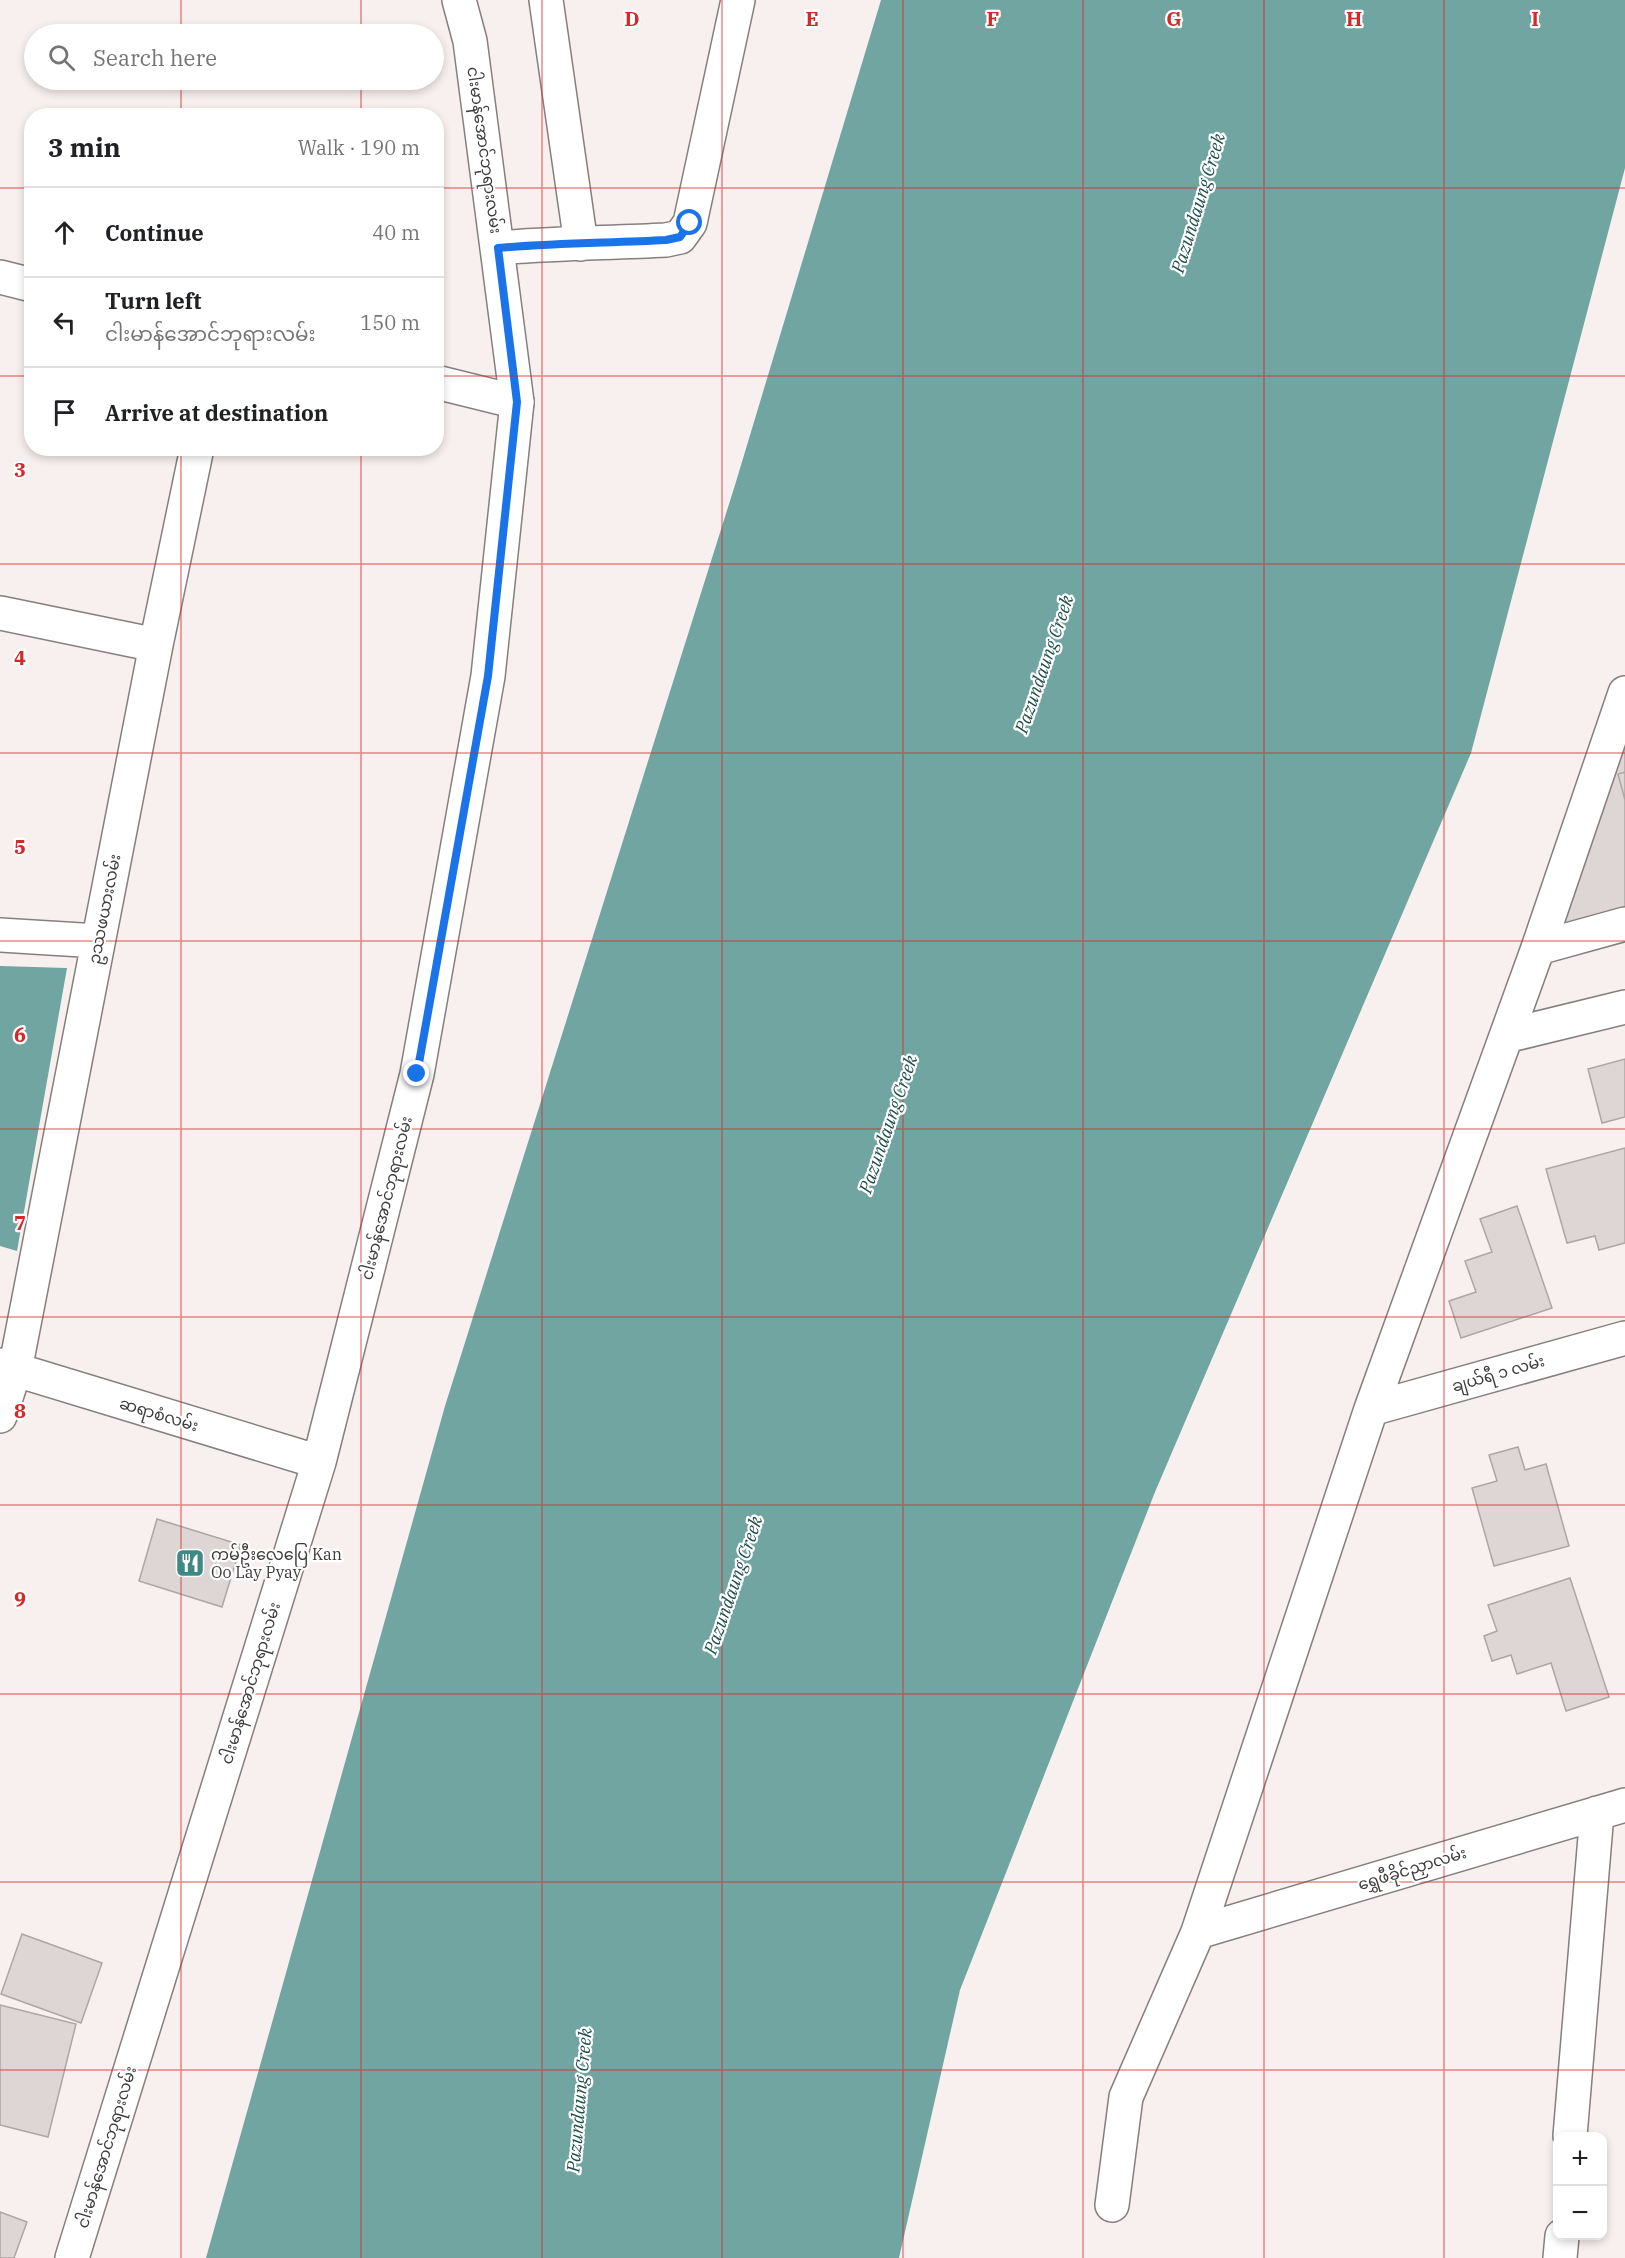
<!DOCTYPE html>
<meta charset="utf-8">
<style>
:root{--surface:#fff;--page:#f2f2f2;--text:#202124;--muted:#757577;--line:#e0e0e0}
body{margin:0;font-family:"IBM Plex Serif","Noto Sans Myanmar",serif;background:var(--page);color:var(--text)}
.controls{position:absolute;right:18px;bottom:18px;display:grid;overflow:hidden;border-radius:12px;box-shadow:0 3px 9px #0003}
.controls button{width:54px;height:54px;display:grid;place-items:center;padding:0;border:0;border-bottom:2px solid var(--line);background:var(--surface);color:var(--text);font:30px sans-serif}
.stop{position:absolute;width:18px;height:18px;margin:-14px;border:4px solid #1a73e8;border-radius:50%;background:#fff}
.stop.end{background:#1a73e8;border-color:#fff;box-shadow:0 2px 6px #0008}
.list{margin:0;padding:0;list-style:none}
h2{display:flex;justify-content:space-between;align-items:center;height:78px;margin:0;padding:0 24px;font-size:26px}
h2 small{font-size:20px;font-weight:400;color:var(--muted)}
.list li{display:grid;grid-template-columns:39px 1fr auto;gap:18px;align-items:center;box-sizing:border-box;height:90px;padding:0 24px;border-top:2px solid var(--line)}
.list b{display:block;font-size:22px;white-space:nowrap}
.list p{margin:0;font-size:20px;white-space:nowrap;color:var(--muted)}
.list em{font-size:20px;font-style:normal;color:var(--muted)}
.icon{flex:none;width:33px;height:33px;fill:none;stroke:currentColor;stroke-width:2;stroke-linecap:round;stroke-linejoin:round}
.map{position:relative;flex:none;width:1625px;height:2258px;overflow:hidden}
.search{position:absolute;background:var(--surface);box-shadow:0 3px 9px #0003;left:24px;top:24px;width:420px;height:66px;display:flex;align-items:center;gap:15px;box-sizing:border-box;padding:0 21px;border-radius:33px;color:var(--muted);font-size:22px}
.panel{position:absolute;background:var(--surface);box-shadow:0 3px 9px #0003;left:24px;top:108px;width:420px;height:348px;border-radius:24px}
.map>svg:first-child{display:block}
.water{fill:#71a5a1}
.building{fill:#ddd6d5;stroke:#ada6a5;stroke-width:1.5}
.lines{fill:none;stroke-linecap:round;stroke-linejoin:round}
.minor-casing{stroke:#857f7e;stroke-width:36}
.major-casing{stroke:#857f7e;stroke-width:36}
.minor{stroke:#fff;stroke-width:33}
.major{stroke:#fff;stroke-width:33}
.route{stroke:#1a73e8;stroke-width:8}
.grid{fill:none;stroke:#d62828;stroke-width:1.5;stroke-opacity:0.55}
.labels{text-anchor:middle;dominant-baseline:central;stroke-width:4.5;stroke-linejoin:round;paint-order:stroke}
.street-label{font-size:16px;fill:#3e3b3b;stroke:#fff}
.poi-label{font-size:16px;fill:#3e3b3b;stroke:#fff;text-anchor:start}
.water-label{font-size:18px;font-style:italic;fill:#1e4e4b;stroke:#fff}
.grid-label{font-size:20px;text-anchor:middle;font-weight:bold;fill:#d62828;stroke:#fff;stroke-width:4.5;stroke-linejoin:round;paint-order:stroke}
</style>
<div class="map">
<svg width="1625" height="2258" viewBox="0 0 1625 2258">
<rect width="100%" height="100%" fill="#f8f0ef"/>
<path class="water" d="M881 0H1625V168L1471 753 1155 1492 960 1990 899 2258H206L445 1406 735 485Z
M0 966 67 968 17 1251 0 1246Z"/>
<path class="building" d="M1625 718V915L1552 936Z
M1625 772V800L1618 774Z
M1625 1059V1117L1602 1123 1588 1069Z
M1625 1148V1243L1599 1250 1595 1236 1567 1243 1546 1169Z
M1517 1206 1552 1308 1461 1338 1449 1301 1476 1292 1465 1261 1492 1252 1480 1219Z
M1518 1447 1525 1470 1546 1464 1569 1546 1494 1566 1472 1488 1497 1481 1489 1455Z
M157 1519 241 1545 222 1607 139 1581Z
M1570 1578 1609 1697 1566 1711 1551 1663 1517 1674 1511 1655 1492 1661 1484 1636 1497 1631 1488 1605Z
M22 1934 102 1963 81 2023 1 1994Z
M0 2005 76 2024 48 2137 0 2125Z
M0 2212 27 2222 14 2258H0Z"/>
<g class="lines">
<g class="minor-casing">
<path id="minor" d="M546 0 581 244
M498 248C554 243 610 243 666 240L680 237 690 223 738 0
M0 277 32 285
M436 382 517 402
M0 613 156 645
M0 935 98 941
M1538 948 1625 924
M1506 1036 1625 1007
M1371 1409 1625 1338
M0 1416 15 1370 156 645 197 448
M1198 1932 1625 1805
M1570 2136 1597 1813
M1112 2205 1126 2097 1198 1932 1371 1409 1538 948 1625 693
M1560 2258 1562 2236"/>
</g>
<g class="major-casing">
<path id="major" d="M0 1365 319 1462
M72 2258 319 1462 417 1074 488 676 517 402 470 41 459 0"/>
</g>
<use href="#minor" class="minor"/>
<use href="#major" class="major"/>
</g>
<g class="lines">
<path class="route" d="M417 1074 488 676 517 402 498 248C554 243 610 243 666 240L680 237 690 223"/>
</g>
<path class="grid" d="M181 0V34M361 0V34M542 0V2258M722 0V2258M903 0V2258M1083 0V2258M1264 0V2258M1444 0V2258M181 80V116M361 80V116M0 188H32M436 188H1625M0 376H32M436 376H1625M181 448V2258M361 448V2258M0 564H1625M0 753H1625M0 941H1625M0 1129H1625M0 1317H1625M0 1505H1625M0 1694H1625M0 1882H1625M0 2070H1625"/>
<defs>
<g id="restaurant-square" transform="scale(1.5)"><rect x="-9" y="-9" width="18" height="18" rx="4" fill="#408883" stroke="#fff"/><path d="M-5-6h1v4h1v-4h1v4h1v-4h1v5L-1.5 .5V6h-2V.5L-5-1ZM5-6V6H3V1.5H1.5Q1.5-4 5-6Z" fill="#fff"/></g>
</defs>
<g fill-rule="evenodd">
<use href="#restaurant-square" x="190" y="1563"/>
</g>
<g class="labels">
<g class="street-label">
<text transform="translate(485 150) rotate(82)">ငါးမာန်အောင်ဘုရားလမ်း</text>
<text transform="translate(104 909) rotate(-79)">ဥဿဖယားလမ်း</text>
<text transform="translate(386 1198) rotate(-76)">ငါးမာန်အောင်ဘုရားလမ်း</text>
<text transform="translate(1498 1373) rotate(-16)">ချယ်ရီ ၁ လမ်း</text>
<text transform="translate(159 1414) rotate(17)">ဆရာစံလမ်း</text>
<text transform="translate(250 1683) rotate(-73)">ငါးမာန်အောင်ဘုရားလမ်း</text>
<text transform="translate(1412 1868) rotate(-17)">ရွှေဖီခိုင်ညှာလမ်း</text>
<text transform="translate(106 2147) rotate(-73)">ငါးမာန်အောင်ဘုရားလမ်း</text>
</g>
<g class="poi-label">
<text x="211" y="1554">ကမ်ဦးလေပြေ Kan<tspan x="211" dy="18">Oo Lay Pyay</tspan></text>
</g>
<g class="water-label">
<text transform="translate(1198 203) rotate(-73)">Pazundaung Creek</text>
<text transform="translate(1044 664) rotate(-71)">Pazundaung Creek</text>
<text transform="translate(888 1124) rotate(-71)">Pazundaung Creek</text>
<text transform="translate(733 1585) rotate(-71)">Pazundaung Creek</text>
<text transform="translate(579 2100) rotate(-85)">Pazundaung Creek</text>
</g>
</g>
<g class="grid-label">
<text x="632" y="26">D</text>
<text x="812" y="26">E</text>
<text x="993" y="26">F</text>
<text x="1174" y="26">G</text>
<text x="1354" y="26">H</text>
<text x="1535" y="26">I</text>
<text x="20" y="477">3</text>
<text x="20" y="665">4</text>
<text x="20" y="854">5</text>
<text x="20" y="1042">6</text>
<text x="20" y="1230">7</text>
<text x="20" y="1418">8</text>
<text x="20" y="1606">9</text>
</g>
</svg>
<div class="controls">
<button>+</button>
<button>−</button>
</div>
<div class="stop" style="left:690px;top:223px"></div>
<div class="stop end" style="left:417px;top:1074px"></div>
<div class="search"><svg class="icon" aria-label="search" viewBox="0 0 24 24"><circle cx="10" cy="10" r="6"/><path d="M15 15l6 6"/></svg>Search here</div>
<section class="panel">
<h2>3 min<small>Walk · 190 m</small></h2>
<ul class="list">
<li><svg class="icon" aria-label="ahead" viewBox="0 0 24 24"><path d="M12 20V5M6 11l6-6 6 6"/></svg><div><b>Continue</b></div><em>40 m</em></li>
<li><svg class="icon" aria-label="left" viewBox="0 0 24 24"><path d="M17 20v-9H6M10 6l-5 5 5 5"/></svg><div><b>Turn left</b><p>ငါးမာန်အောင်ဘုရားလမ်း</p></div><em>150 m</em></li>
<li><svg class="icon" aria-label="arrive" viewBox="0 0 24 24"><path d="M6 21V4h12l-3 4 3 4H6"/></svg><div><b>Arrive at destination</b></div></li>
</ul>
</section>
</div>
